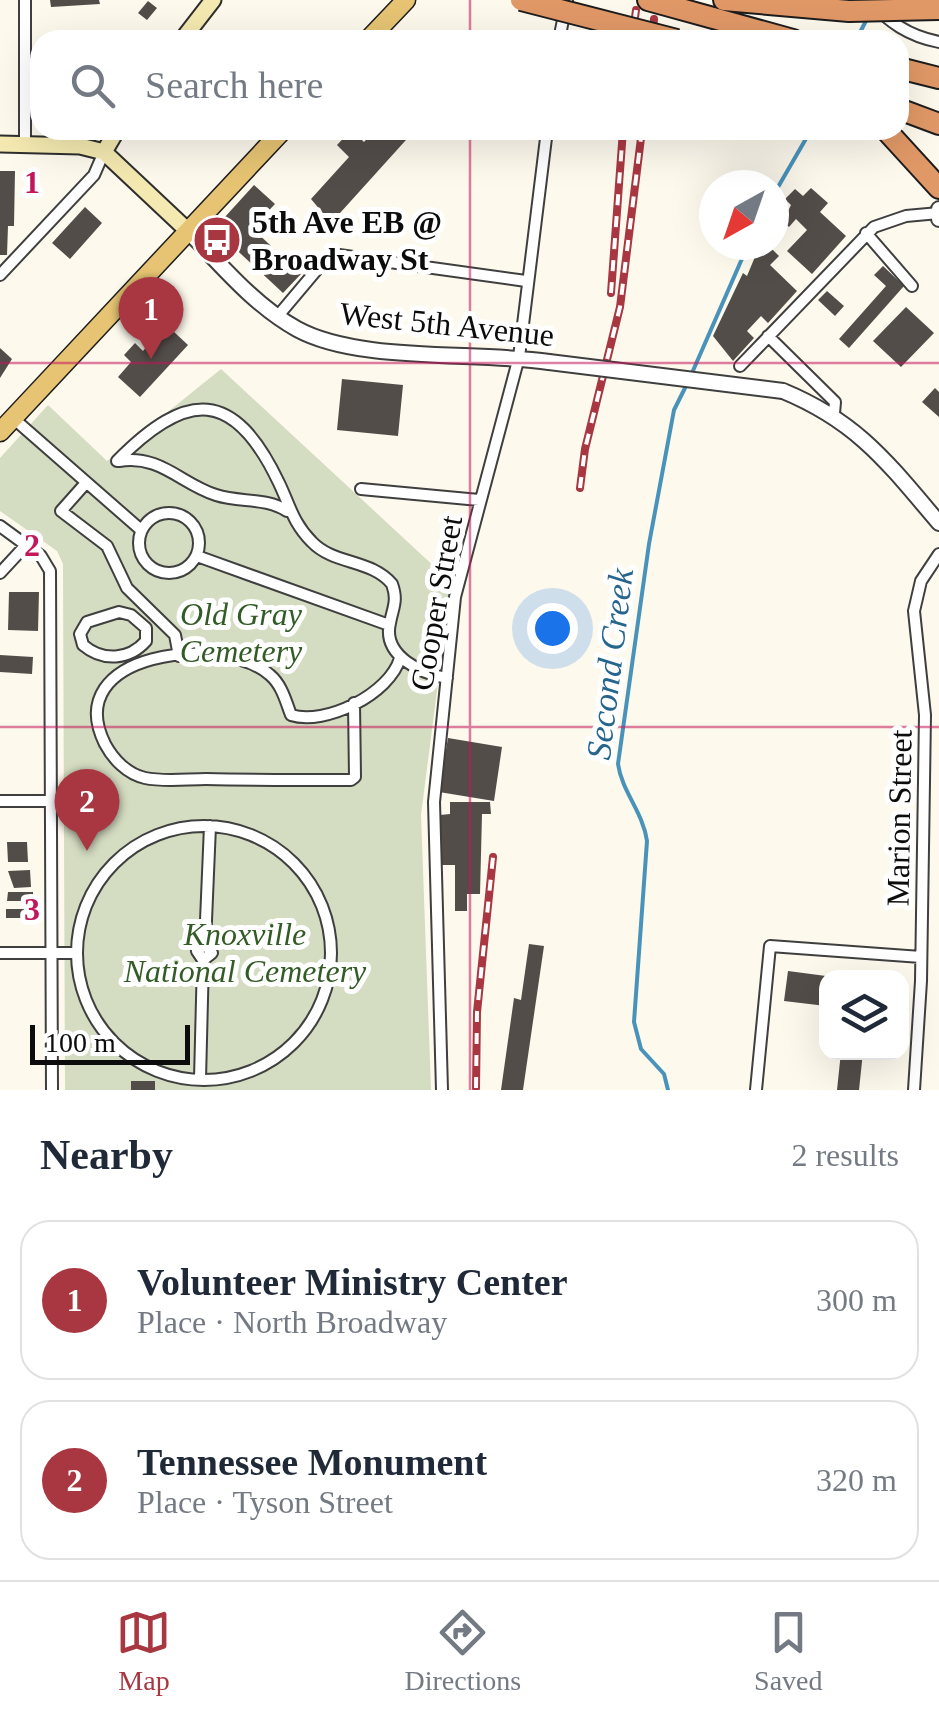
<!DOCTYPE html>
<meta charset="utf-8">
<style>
:root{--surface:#fff;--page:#f6f6f7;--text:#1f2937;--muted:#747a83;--line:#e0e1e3;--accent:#a93742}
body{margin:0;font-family:"Times New Roman",serif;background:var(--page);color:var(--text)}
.controls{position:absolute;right:30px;bottom:30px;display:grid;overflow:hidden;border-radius:20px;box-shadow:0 10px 40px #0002}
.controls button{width:90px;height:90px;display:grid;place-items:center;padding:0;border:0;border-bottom:2px solid var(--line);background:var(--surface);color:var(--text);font:50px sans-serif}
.compass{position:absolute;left:699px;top:170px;width:90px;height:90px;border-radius:50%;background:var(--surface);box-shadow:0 10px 40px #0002;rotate:220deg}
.scale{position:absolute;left:30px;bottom:25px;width:160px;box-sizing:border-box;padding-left:10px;border:5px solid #0c0c0c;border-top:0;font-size:28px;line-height:35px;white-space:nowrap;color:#0c0c0c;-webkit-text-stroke:8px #fff;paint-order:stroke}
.you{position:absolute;left:552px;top:628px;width:35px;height:35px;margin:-25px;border:8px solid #fff;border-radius:50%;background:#1a73e8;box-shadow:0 0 0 15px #1a73e833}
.badge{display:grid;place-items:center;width:65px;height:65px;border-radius:50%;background:var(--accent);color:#fff;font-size:32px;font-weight:700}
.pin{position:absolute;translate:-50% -82px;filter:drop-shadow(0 2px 5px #0008)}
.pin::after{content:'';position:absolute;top:52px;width:35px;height:30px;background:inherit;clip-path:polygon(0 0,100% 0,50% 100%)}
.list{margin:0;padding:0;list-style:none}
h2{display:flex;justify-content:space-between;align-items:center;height:130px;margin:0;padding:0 40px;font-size:42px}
h2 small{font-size:32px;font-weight:400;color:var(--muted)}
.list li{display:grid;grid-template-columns:65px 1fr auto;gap:30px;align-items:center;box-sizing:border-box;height:160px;margin:0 20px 20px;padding:0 20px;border:2px solid var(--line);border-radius:30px}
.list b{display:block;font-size:38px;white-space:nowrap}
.list p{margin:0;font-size:32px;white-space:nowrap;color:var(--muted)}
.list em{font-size:32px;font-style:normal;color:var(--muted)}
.icon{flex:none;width:55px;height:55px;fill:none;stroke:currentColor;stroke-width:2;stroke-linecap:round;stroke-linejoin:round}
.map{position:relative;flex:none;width:939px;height:1090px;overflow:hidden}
.search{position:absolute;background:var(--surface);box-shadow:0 10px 40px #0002;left:30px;right:30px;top:30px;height:110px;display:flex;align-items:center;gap:25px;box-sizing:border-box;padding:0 35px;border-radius:30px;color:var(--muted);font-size:38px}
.sheet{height:490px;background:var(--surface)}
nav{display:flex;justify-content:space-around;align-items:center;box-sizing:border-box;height:140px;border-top:2px solid var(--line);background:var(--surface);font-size:28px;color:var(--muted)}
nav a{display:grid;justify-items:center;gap:5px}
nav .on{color:var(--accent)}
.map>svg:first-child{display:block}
.cemetery{fill:#d4dcc1}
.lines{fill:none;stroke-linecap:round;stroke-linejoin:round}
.stream{stroke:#4993bb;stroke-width:4}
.building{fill:#534d4a}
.minor-casing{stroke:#3f3f3f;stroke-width:14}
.tertiary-casing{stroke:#3f3f3f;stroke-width:18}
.secondary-casing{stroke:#2e2e2e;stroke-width:19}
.primary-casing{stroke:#1d1d1d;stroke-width:21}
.motorway-casing{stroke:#1d1d1d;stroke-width:24}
.minor{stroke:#fff;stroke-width:10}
.tertiary{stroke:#fff;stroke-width:14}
.secondary{stroke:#f4e9b0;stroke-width:15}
.primary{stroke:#e6c473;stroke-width:18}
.motorway{stroke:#e19867;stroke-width:20}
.rail-casing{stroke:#a93742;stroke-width:8}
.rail{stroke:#fff;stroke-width:4;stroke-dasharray:11;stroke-linecap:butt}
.tertiary-bridge-casing{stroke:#3f3f3f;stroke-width:18;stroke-linecap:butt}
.motorway-bridge-casing{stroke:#1d1d1d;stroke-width:24;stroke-linecap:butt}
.tertiary-bridge{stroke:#fff;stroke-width:14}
.motorway-bridge{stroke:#e19867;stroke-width:20}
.grid{fill:none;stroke:#c2185b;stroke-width:2.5;stroke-opacity:0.55}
.labels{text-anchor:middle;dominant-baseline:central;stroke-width:10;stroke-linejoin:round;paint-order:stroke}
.poi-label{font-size:32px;font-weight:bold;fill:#0c0c0c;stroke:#fff;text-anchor:start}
.street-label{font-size:32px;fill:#0c0c0c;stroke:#fff}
.park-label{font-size:32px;font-style:italic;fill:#335b25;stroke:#fff}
.water-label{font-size:35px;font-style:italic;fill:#26658d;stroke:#fff}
.grid-label{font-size:32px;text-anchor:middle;font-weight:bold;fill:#c2185b;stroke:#fff;stroke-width:10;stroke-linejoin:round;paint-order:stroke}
</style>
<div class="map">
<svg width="939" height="1090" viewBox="0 0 939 1090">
<rect width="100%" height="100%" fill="#fdf9ed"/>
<path class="cemetery" d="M221 369 451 582 421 815 431 1090H65L63 564 57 551 0 511V458L48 405 107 461Z"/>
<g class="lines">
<path class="stream" d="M856 40 868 17
M774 194 811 130
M692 373 748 245
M668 1090 664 1074 641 1049 634 1022 647 841C643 812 622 792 618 764L649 544 674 410 688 382"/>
</g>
<path class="building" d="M50 0H99L100 4 51 7Z
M148 1 157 8 147 20 138 13Z
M351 130 364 142 375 130H415L331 223 311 199 349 157 337 145Z
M0 171H15L14 226H8L7 255H0Z
M254 185 275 204 252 228 301 274 283 293 214 229Z
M811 188 828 203 820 212 846 236 812 274 787 251 807 230 796 219 789 227 783 221 791 205 785 199 795 189 803 196Z
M85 207 102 223 70 259 52 243Z
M768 245 779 256 770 265 797 291 768 323 761 316 747 331 754 338 733 361 713 336 743 273 747 276 757 252 760 254Z
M883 266 904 286 849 348 839 339 886 286 874 275Z
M827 291 844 306 835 316 818 300Z
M906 307 934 333 901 367 873 341Z
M158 317 188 345 140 397 118 377 131 362 124 355 135 343 143 351 151 341 143 334Z
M0 348 12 359 0 378Z
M342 379 403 385 398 436 337 430Z
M935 388 939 392V417L922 402Z
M9 592H39L38 631 8 630Z
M0 655 33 657 32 674 0 672Z
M448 738 502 747 494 801 439 792Z
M450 802H490L491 814H482L480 894H467V911H455V865H440V815L450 814Z
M7 842H27L28 862H8Z
M30 870 31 887 14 888 8 871Z
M8 892H33V901H7Z
M6 909H30V918H6Z
M529 944 544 946 523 1090H501L514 998 521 1000Z
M788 971 826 976V1006L784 1001Z
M841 1052H863L859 1090H837Z
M131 1081H155V1090H131Z"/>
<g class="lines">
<g class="minor-casing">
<path id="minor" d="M25 0V144
M868 0C889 22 908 36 939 42
M559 40 567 0
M866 233 912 286
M0 275 94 175 104 152
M277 317 325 260 339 255 526 281
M768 336 835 402 834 413
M740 366 874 227 906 216 939 213
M13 418 141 530
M117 461C187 390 234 388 279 483 290 506 293 523 312 542 334 565 371 559 392 584 398 601 393 607 390 623 382 656 422 674 447 678
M119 461C160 454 181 484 216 495 240 503 265 497 287 511
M85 484 61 511 107 546 127 588 175 635 179 656
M361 489 479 500
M139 543a30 30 0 1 1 60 0a30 30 0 1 1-60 0Z
M0 526 41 556 50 571 52 1090
M197 556 389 625
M0 573 26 545
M119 612 131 615 146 628V641C129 660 103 662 83 645L80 634 87 622Z
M354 703 355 777 351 780C303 780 254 780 206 779 187 779 164 782 145 778 127 774 113 759 105 744 59 652 222 633 270 675 282 685 286 702 291 715 325 726 390 694 400 658
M0 801H50
M77 953a127 127 0 1 1 254 0a127 127 0 1 1-254 0Z
M205 944 197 951 203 960 212 953 205 944 210 826
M0 953H77
M200 1079 203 960
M442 1090 434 802 455 597 519 357 547 130
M756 1090 770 946 921 957
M914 1090 921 981 925 715 914 611 921 581 939 554"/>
</g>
<g class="tertiary-casing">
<path id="tertiary" d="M939 209V219
M188 231C221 265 255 306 297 329 359 363 477 351 549 362
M783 391C858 422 888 463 939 523"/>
</g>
<g class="secondary-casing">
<path id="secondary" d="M182 40 213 0
M0 144 80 146 104 152 188 231
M104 152 117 130"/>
</g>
<g class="primary-casing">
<path id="primary" d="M368 40 406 0
M0 432 283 130"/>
</g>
<g class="motorway-casing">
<path id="motorway" d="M648 0 793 40
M724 0 849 11
M899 68 939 78
M899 109 939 124
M886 130 939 188"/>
</g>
<use href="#minor" class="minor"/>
<use href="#tertiary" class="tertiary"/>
<use href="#secondary" class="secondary"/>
<use href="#primary" class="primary"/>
<use href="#motorway" class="motorway"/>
<g class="rail-casing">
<path id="rail" d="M632 40 636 10
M652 40 654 19
M611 293 623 130
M580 488 585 449 620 307 642 130
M476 1088 477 1012 493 857"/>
</g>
<use href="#rail" class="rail"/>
<g class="tertiary-bridge-casing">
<path id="tertiary-bridge" d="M549 362 783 391"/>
</g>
<g class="motorway-bridge-casing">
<path id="motorway-bridge" d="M521 0 677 40
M849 11 939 9"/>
</g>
<use href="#tertiary-bridge" class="tertiary-bridge"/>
<use href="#motorway-bridge" class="motorway-bridge"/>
</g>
<path class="grid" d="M470 0V40M470 130V1090M0 363H939M0 727H939"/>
<defs>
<g id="bus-disc" transform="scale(2.5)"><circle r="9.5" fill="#a93742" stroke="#fff"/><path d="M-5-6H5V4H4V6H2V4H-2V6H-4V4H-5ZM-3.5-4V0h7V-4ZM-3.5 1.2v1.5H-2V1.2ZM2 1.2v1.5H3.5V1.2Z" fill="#fff"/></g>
</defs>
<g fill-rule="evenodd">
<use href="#bus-disc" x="217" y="240"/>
</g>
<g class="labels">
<g class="poi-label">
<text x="252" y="222">5th Ave EB @<tspan x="252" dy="37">Broadway St</tspan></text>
</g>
<g class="street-label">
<text transform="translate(447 324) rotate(6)">West 5th Avenue</text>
<text transform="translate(436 603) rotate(-80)">Cooper Street</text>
<text transform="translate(899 818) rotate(-89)">Marion Street</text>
</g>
<g class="park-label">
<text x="241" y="614">Old Gray<tspan x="241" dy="37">Cemetery</tspan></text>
<text x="245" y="934">Knoxville<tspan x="245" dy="37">National Cemetery</tspan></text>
</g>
<g class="water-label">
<text transform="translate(610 664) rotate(-83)">Second Creek</text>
</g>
</g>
<g class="grid-label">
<text x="32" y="193">1</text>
<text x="32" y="556">2</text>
<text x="32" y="920">3</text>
</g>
</svg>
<div class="controls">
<button><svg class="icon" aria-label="layers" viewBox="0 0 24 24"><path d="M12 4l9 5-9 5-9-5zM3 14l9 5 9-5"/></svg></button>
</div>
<svg class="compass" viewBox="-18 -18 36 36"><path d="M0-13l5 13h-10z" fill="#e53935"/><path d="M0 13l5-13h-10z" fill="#747a83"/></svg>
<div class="scale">100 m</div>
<div class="you"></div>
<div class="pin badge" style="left:151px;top:359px">1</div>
<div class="pin badge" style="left:87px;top:851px">2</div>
<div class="search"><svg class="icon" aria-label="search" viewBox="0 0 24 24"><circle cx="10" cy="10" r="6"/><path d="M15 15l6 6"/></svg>Search here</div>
</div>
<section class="sheet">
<h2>Nearby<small>2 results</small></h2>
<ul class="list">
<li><span class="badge">1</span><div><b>Volunteer Ministry Center</b><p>Place · North Broadway</p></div><em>300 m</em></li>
<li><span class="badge">2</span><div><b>Tennessee Monument</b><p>Place · Tyson Street</p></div><em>320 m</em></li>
</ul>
</section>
<nav>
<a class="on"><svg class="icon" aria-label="map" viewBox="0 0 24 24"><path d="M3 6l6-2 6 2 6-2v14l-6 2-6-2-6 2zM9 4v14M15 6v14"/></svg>Map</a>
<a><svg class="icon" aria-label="directions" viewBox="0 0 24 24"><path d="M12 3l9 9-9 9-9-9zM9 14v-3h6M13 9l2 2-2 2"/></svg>Directions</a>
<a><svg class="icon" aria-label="saved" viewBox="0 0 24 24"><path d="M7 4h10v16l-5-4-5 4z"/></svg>Saved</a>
</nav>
